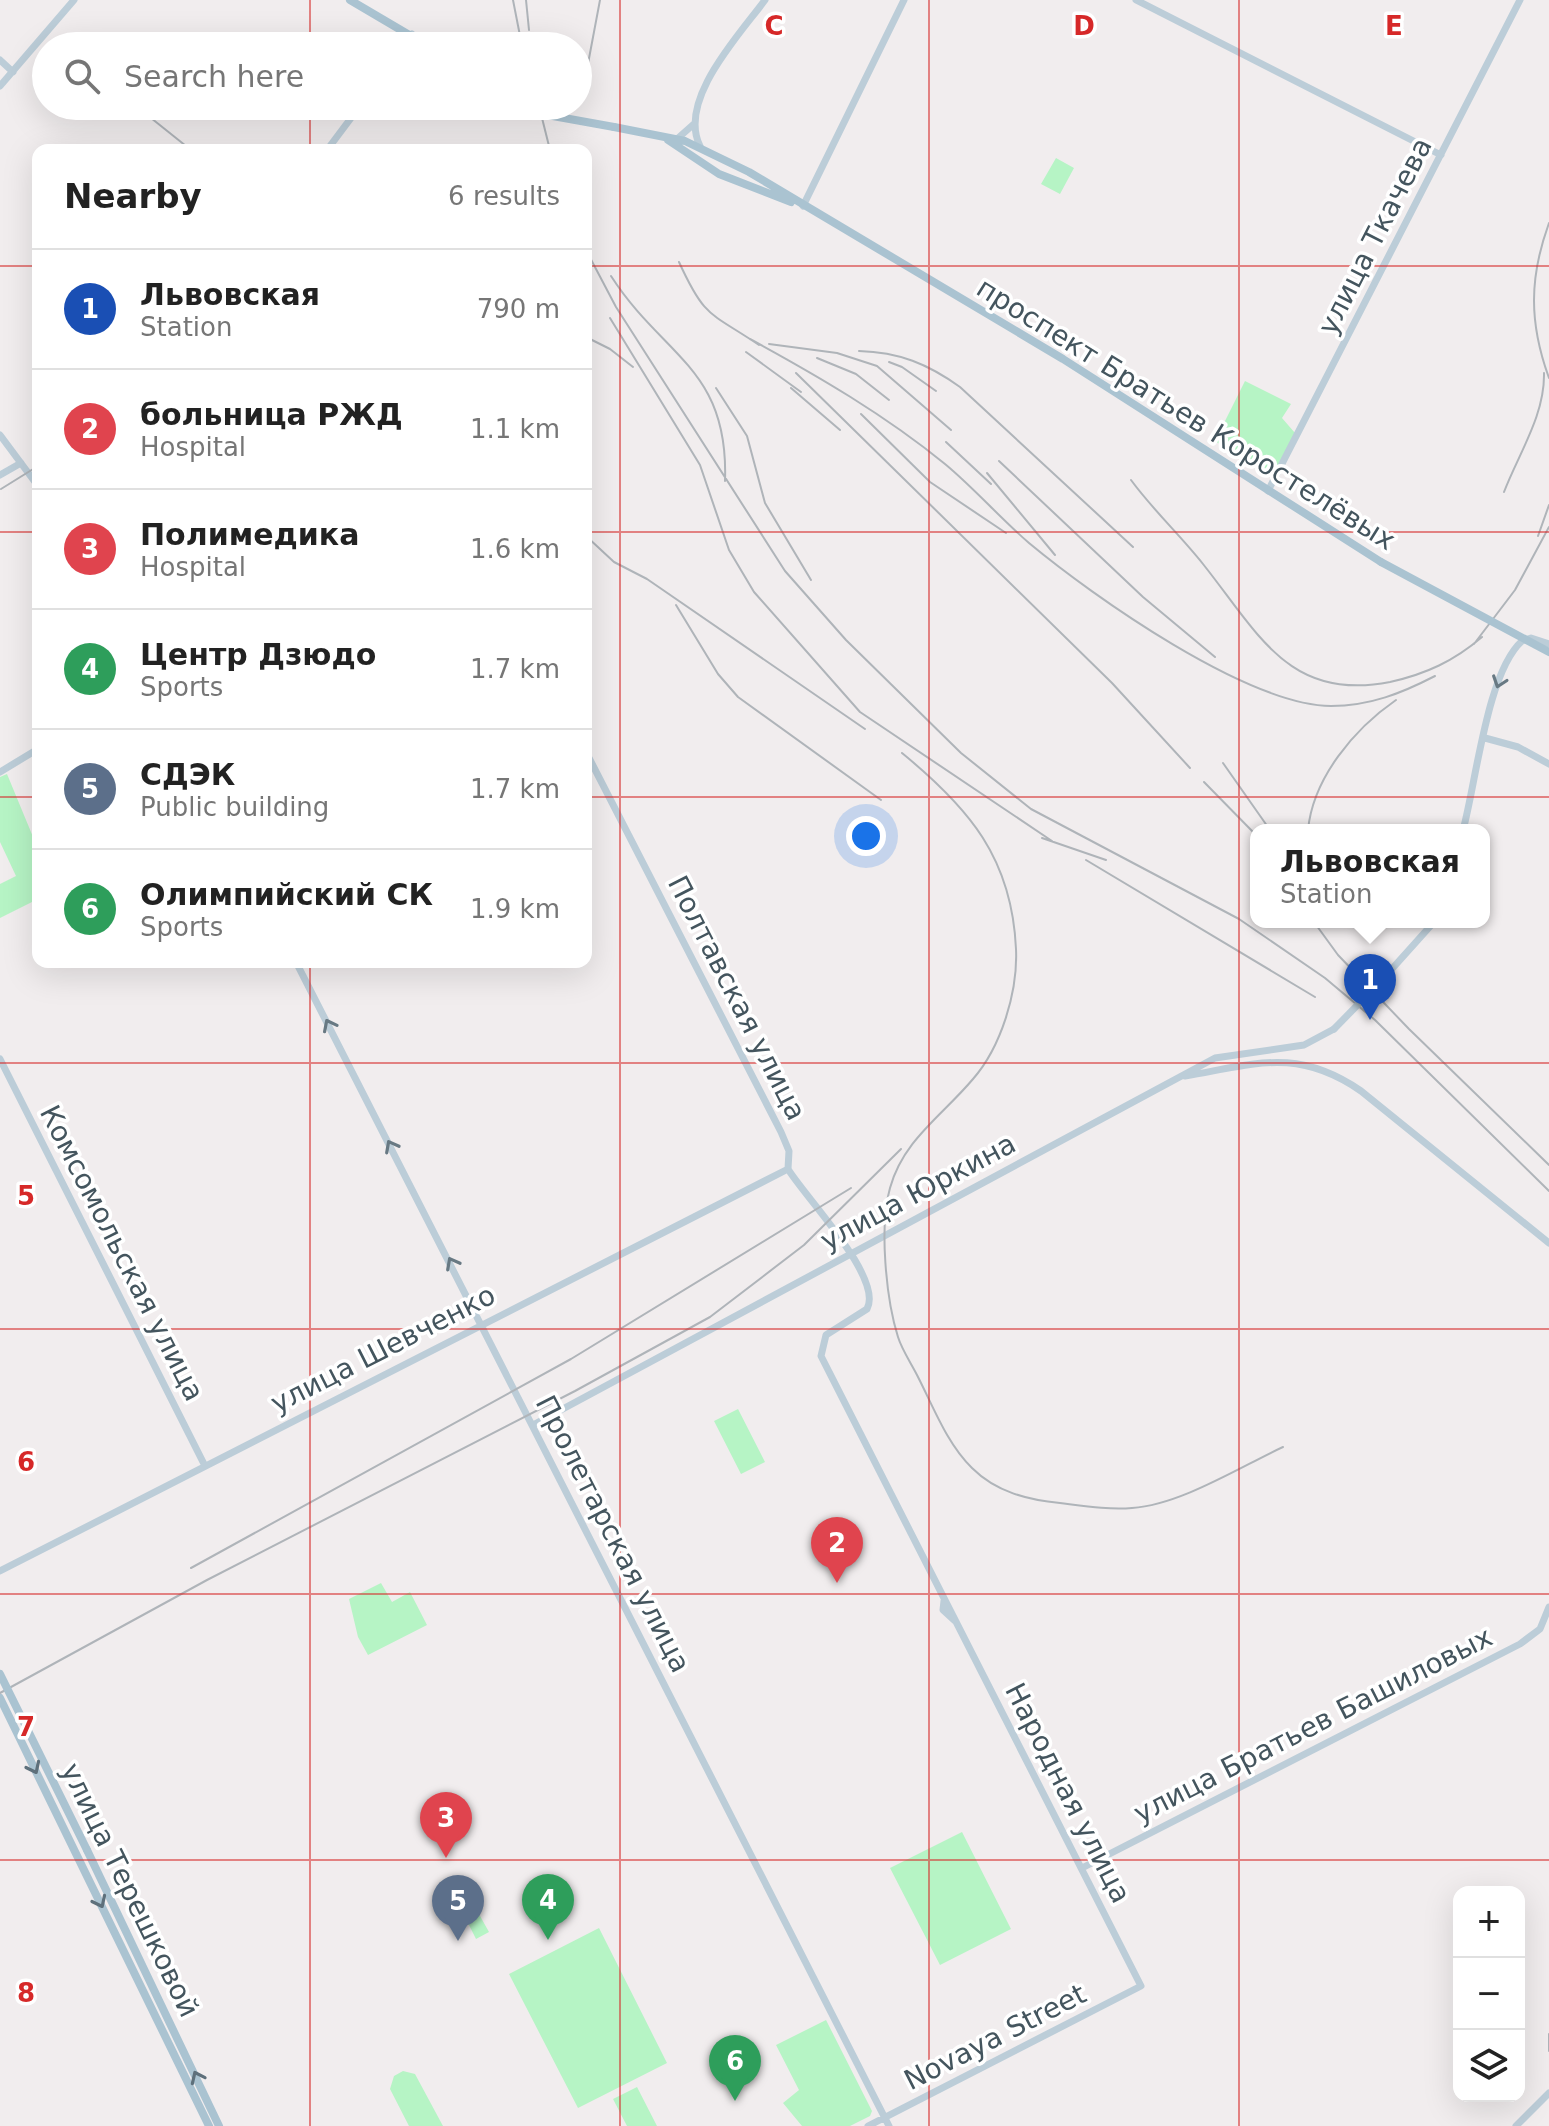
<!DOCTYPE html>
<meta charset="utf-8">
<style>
:root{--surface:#fff;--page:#f2f2f2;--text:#222;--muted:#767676;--line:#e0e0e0;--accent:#7c3aed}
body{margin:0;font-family:"DejaVu Sans",sans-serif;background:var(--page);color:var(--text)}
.controls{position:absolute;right:24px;bottom:24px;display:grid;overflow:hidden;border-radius:16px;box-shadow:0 8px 32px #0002}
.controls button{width:72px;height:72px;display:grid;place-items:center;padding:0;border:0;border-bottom:2px solid var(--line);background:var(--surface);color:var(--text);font:40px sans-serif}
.you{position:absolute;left:866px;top:836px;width:28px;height:28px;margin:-20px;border:6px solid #fff;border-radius:50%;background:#1a73e8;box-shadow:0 0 0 12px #1a73e833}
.badge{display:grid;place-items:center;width:52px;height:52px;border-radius:50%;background:var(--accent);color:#fff;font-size:26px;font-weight:700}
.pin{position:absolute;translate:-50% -66px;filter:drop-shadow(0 2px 4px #0008)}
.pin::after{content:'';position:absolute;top:42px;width:28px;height:24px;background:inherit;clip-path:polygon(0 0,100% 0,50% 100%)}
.popup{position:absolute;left:1250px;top:824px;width:240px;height:104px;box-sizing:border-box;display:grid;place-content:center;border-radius:16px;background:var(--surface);filter:drop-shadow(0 2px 6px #0005);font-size:26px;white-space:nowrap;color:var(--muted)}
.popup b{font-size:30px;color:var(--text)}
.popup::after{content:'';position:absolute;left:50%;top:100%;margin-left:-16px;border:16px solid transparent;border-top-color:var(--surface)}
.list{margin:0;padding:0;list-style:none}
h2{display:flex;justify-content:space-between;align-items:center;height:104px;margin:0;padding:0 32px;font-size:34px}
h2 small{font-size:26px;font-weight:400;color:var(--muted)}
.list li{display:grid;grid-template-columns:52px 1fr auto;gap:24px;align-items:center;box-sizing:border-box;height:120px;padding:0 32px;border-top:2px solid var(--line)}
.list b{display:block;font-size:30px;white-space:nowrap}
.list p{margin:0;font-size:26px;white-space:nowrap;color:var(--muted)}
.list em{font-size:26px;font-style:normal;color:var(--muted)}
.icon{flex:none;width:44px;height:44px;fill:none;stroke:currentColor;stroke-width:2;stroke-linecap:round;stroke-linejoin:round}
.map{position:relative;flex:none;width:1549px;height:2126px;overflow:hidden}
.search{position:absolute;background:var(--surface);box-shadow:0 8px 32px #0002;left:32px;top:32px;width:560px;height:88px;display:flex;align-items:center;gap:20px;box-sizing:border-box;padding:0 28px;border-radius:44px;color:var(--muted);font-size:30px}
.panel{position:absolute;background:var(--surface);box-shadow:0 8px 32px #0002;left:32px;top:144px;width:560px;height:824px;border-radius:16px}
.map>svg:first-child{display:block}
.green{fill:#b6f4c5}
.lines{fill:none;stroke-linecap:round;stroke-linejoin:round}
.secondary{stroke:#bccdd8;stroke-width:7}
.primary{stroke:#aac3d1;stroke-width:8}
.rail{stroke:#afb4b9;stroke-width:2}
.secondary-bridge{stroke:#bccdd8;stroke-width:7}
.primary-bridge{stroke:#aac3d1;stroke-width:8}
.oneway{stroke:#687983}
.oneway2{stroke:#5e707b}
.grid{fill:none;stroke:#d62828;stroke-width:2;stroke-opacity:0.55}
.labels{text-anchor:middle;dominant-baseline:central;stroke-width:7;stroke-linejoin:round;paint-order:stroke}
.street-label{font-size:28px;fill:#44555e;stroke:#fff}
.grid-label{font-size:26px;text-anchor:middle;font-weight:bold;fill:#d62828;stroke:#fff;stroke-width:7;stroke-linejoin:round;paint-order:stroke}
</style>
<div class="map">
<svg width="1549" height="2126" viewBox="0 0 1549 2126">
<rect width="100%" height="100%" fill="#f1edee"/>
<path class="green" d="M1056 158 1074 168 1060 194 1041 184Z
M1245 381 1291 404 1282 418 1295 433 1275 472 1267 475 1215 441Z
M7 774 38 849V899L0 918V884L16 876 0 842V777Z
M738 1409 765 1462 741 1474 714 1421Z
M381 1583 392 1602 410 1592 427 1625 368 1655 358 1637 349 1599Z
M962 1832 1011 1929 940 1965 890 1868Z
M475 1907 489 1932 476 1939 463 1913Z
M599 1928 667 2063 578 2108 509 1974Z
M826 2020 872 2111 870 2116 850 2126H802L783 2103 799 2090 776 2045Z
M403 2071 415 2074 443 2126H409L390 2089 394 2076Z
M637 2087 657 2126H627L613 2099Z"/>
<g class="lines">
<path class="secondary" d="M1136 0 1441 155
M403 46 412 34
M0 60 13 72
M0 86 74 0
M677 139 695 123
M700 146C677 100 740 34 765 0
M327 150 360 106
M803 206 904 0
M0 435 38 486
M0 475 21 463
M1268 491 1520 0
M1485 738 1518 747 1549 764
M586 752 781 1132 789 1151 788 1169C804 1196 884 1278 867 1309L826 1335 821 1356 1141 1986 868 2126
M0 772 38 749
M1463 830C1476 783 1487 672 1522 641L1531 638 1549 644
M296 962 889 2126
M1382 980 1434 922
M0 1059 205 1466
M1185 1076C1256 1064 1297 1047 1361 1091L1549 1243
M533 1425 1215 1058 1304 1045 1334 1029
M0 1571 788 1169
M944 1601 943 1610 955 1621
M1082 1868 1520 1644 1540 1629 1549 1607
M1516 2126 1549 2093"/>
<path class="primary" d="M350 0 428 46
M614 127 685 141 749 172 1063 359 1381 562
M668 140 719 174 791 202
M0 1698 209 2126
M87 1850 219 2126"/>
<path class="rail" d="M513 0 522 46
M526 0 529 30
M587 69 600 0
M136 106 191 150
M539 106 550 150
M1549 223C1529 278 1529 323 1549 378
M586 250 616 307 785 571 846 640 961 753 1031 809 1239 919 1325 978 1375 1020 1549 1191
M679 262C705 319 710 312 759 345
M611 276C663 357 729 368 725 481
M610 318 700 465 729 550 754 592 860 712 1052 841
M586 337 610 349 633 367
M750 339C818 376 885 415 945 464 974 488 1000 518 1029 543 1094 597 1247 705 1331 706 1370 706 1402 693 1435 676
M769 344 837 353 877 366 951 430
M859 351C899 352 928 364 960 387L1133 547
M746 352 801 392
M817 358 856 374 889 400
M889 362 902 367 936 391
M796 373 1112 683 1190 768
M716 388 747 436 765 503 811 580
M791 388 840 430
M861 414 930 482 1006 533
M946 442 991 484
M999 461 1143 597 1215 657
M987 473 1055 555
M1131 480C1153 510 1180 535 1203 564 1258 633 1289 702 1390 682 1426 674 1454 661 1482 637
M1 489 38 466
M1504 492C1519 453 1545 415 1544 373
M586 536 614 562 647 579 865 729
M1538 536 1549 505
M676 605 718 674 738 697 881 800
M1474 644 1515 590 1549 527
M902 753C969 808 1012 858 1016 949 1018 992 1001 1047 973 1079 943 1115 903 1140 890 1188 879 1226 886 1299 898 1337 902 1350 911 1363 917 1375 933 1406 947 1444 972 1468 996 1492 1028 1500 1060 1503 1084 1506 1109 1510 1132 1508 1180 1505 1240 1467 1283 1447
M1223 763 1270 830
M1204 782 1256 835
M1308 830C1313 778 1354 729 1396 700
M1042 838 1106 860
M1086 860 1315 997
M1314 922 1338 955 1409 1029 1549 1165
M191 1568 571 1359 851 1188
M0 1693 207 1580 575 1391 710 1317 804 1245 901 1149
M1549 2034V2051"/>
<path class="secondary-bridge" d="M1334 1029 1382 980"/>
<path class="primary-bridge" d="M514 109 614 127
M1381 562 1549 652
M0 1674 87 1850"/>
</g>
<defs><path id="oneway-chevron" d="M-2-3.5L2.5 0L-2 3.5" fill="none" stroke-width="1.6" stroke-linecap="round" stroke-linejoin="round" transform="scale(2)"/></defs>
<g class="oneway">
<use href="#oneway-chevron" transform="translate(1499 682) rotate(109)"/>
<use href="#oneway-chevron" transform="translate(329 1025) rotate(-117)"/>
<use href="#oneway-chevron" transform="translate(391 1146) rotate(-118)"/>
<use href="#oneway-chevron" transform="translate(452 1263) rotate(-118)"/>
</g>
<g class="oneway2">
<use href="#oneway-chevron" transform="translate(34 1768) rotate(64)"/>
<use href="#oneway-chevron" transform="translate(100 1902) rotate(64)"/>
<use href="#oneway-chevron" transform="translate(197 2077) rotate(-115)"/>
</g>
<path class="grid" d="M310 0V46M620 0V2126M929 0V2126M1239 0V2126M310 106V150M0 266H38M586 266H1549M0 532H38M586 532H1549M0 797H38M586 797H1549M310 962V2126M0 1063H1549M0 1329H1549M0 1594H1549M0 1860H1549"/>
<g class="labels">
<g class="street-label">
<text transform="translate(1375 236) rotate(-63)">улица Ткачева</text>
<text transform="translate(1186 414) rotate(32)">проспект Братьев Коростелёвых</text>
<text transform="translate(737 998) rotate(63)">Полтавская улица</text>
<text transform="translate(918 1192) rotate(-28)">улица Юркина</text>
<text transform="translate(122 1253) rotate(63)">Комсомольская улица</text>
<text transform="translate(383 1349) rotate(-27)">улица Шевченко</text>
<text transform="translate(613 1534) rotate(63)">Пролетарская улица</text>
<text transform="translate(1313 1725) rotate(-27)">улица Братьев Башиловых</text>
<text transform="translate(1068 1793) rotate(63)">Народная улица</text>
<text transform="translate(130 1890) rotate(64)">улица Терешковой</text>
<text transform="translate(995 2037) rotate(-27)">Novaya Street</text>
</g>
</g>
<g class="grid-label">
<text x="774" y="35">C</text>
<text x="1084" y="35">D</text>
<text x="1394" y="35">E</text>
<text x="26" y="1205">5</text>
<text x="26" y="1471">6</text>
<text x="26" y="1736">7</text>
<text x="26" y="2002">8</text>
</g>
</svg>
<div class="controls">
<button>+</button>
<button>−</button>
<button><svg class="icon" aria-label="layers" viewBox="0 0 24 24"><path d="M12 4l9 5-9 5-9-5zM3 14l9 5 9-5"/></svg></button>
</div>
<div class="you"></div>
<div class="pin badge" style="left:1370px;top:1020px;background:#1a4fb4">1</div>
<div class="popup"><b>Львовская</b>Station</div>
<div class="pin badge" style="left:837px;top:1583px;background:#e0444e">2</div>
<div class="pin badge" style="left:446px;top:1858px;background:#e0444e">3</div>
<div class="pin badge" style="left:548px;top:1940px;background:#2e9e5b">4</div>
<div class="pin badge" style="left:458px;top:1941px;background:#5c6f8a">5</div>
<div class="pin badge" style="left:735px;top:2101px;background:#2e9e5b">6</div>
<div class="search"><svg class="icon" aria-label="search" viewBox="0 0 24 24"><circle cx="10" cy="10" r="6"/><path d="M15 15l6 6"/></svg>Search here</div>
<section class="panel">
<h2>Nearby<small>6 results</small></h2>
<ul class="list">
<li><span class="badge" style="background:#1a4fb4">1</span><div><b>Львовская</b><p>Station</p></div><em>790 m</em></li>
<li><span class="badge" style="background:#e0444e">2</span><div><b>больница РЖД</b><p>Hospital</p></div><em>1.1 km</em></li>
<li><span class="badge" style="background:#e0444e">3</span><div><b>Полимедика</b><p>Hospital</p></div><em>1.6 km</em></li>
<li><span class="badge" style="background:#2e9e5b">4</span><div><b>Центр Дзюдо</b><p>Sports</p></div><em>1.7 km</em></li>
<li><span class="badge" style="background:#5c6f8a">5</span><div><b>СДЭК</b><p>Public building</p></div><em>1.7 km</em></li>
<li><span class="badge" style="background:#2e9e5b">6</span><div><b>Олимпийский СК</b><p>Sports</p></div><em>1.9 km</em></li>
</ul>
</section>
</div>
